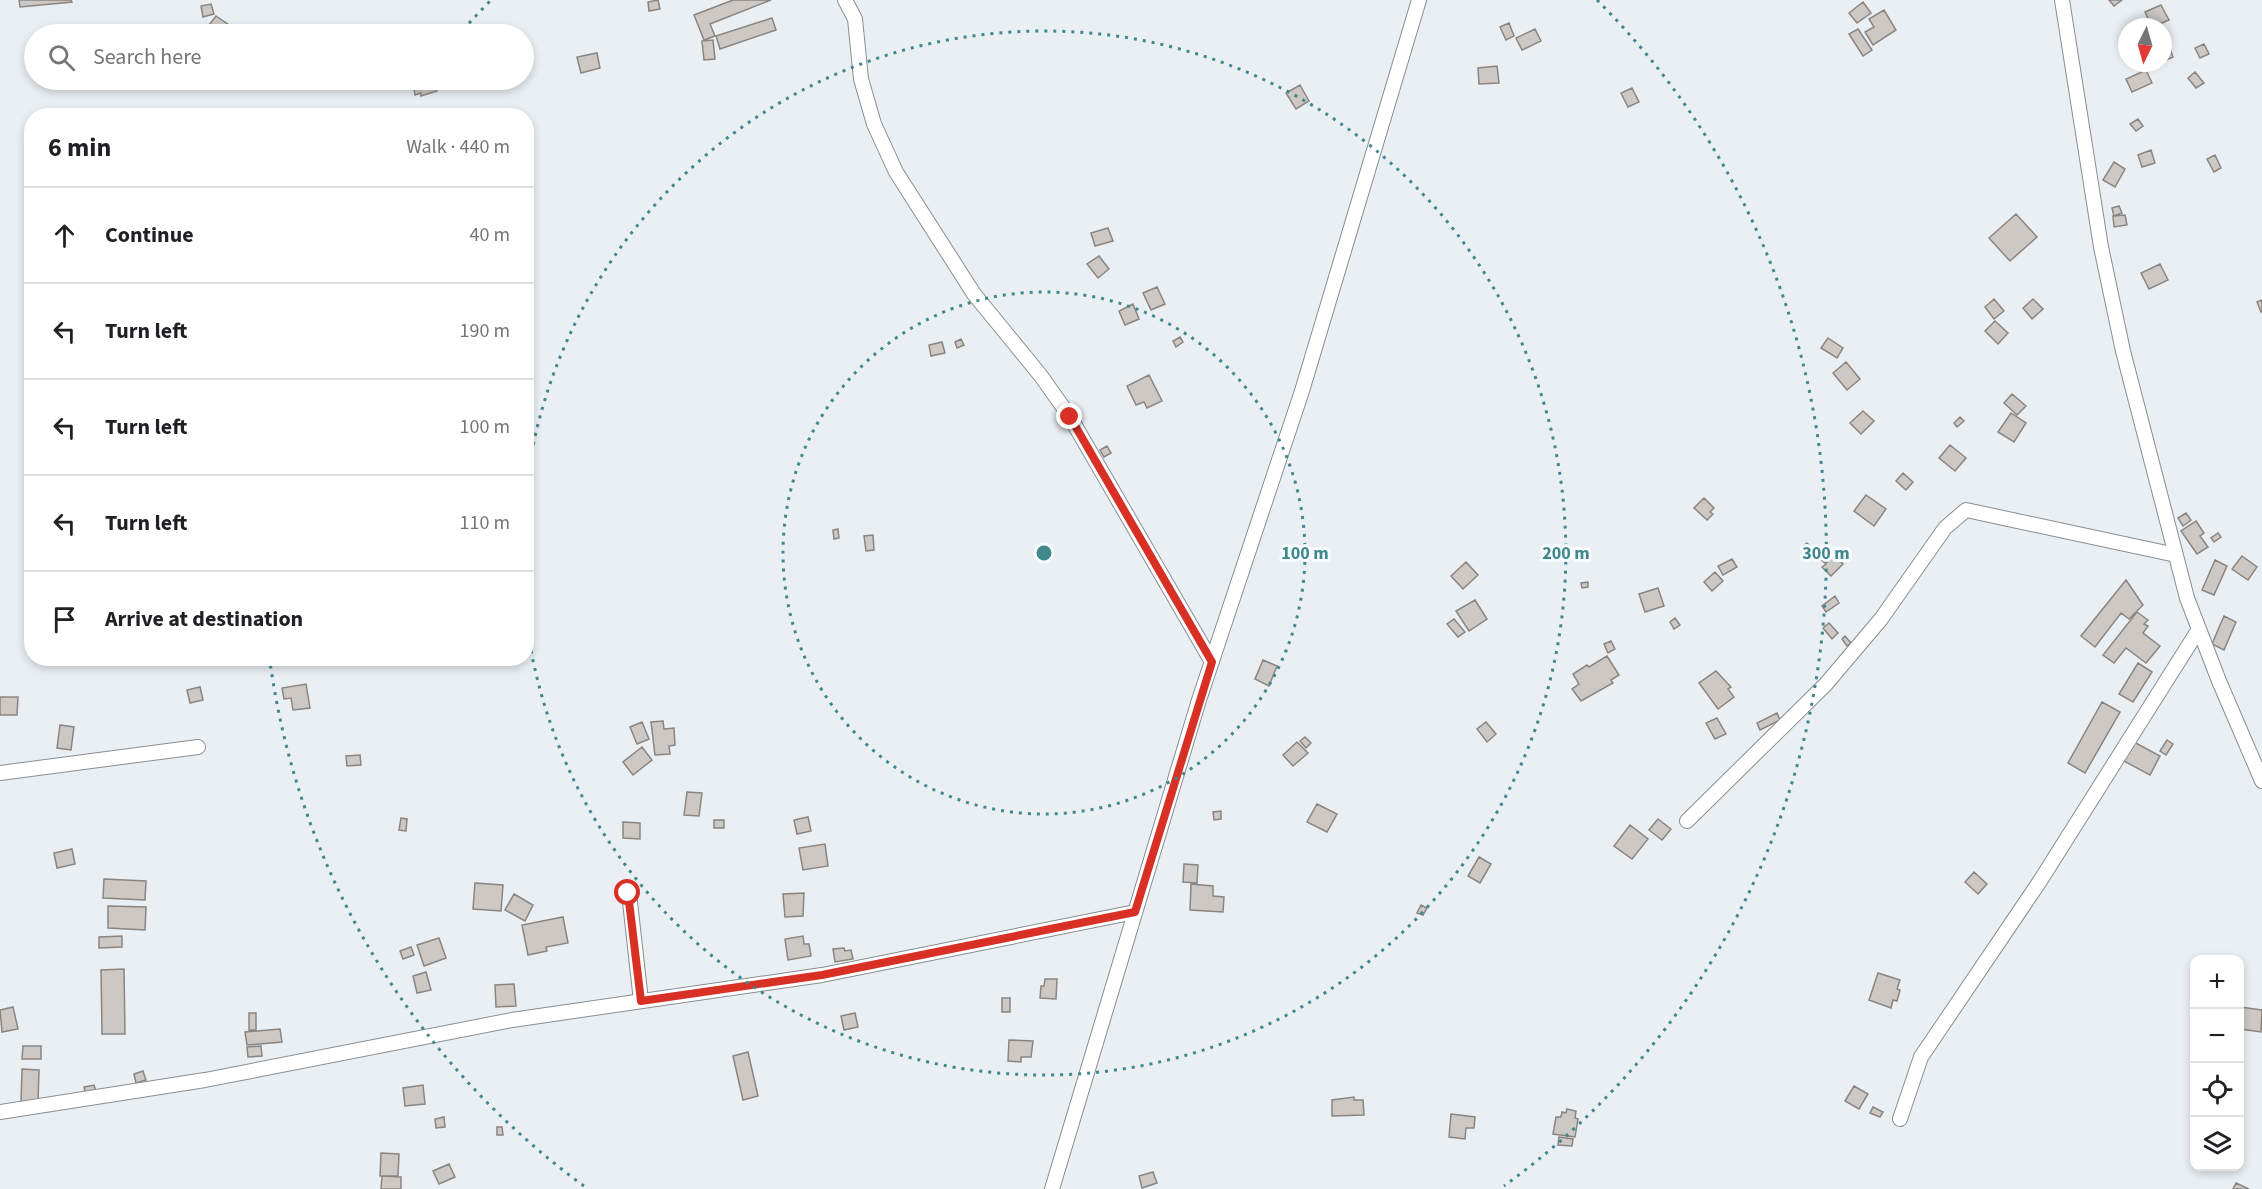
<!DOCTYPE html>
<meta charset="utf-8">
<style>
:root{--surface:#fff;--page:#f2f2f2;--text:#202124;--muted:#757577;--line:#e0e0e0}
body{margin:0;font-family:"Source Sans 3",sans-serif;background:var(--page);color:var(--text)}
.controls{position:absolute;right:18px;bottom:18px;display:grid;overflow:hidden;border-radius:12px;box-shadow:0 3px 9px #0003}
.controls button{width:54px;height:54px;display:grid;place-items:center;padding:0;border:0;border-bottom:2px solid var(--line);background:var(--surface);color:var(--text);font:30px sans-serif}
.compass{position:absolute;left:2118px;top:18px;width:54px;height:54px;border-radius:50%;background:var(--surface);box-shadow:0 3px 9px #0003;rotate:185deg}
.stop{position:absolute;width:18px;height:18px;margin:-14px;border:4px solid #d93025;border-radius:50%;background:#fff}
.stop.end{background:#d93025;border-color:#fff;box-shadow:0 2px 6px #0008}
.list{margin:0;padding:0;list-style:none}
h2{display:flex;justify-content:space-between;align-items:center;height:78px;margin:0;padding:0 24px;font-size:26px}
h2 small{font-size:20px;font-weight:400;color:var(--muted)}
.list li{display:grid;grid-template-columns:39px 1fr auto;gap:18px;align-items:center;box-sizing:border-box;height:96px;padding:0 24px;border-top:2px solid var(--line)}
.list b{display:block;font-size:22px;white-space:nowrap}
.list em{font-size:20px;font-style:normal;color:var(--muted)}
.icon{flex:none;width:33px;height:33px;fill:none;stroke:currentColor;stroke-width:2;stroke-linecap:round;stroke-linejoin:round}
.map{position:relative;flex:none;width:2262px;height:1189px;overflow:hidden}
.search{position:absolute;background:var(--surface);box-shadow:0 3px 9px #0003;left:24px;top:24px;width:510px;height:66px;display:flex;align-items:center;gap:15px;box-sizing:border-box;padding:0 21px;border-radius:33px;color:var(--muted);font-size:22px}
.panel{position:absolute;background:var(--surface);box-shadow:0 3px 9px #0003;left:24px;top:108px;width:510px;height:558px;border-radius:24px}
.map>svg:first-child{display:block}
.building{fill:#cdc8c3;stroke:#8a8581;stroke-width:1.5}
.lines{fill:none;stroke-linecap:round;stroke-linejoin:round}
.street-casing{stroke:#898e92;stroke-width:16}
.street{stroke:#fff;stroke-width:14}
.route{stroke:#d93025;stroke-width:8}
.ring{fill:none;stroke:#40888e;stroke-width:3;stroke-dasharray:3 6}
.centre{fill:#40888e;stroke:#f9fcff;stroke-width:3}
.ring-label{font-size:18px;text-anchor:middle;font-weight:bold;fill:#40888e;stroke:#f9fcff;stroke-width:6;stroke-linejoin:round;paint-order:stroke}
</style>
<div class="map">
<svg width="2262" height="1189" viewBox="0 0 2262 1189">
<rect width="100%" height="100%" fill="#eaeff4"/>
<path class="building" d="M19 0H71L72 2 20 7Z
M658 0 660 9 649 11 648 2Z
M733 0H771L710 24 715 36 704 40 694 15Z
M2109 0H2122L2114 6Z
M1863 2 1871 13 1857 23 1849 13Z
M211 4 214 14 203 17 201 6Z
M2161 5 2169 20 2152 27 2145 12Z
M1884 10 1896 30 1873 45 1865 32 1874 27 1869 19Z
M216 16 229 25 222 34H202Z
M772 18 776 30 720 49 716 36Z
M1509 23 1514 36 1506 40 1500 27Z
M1535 29 1541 41 1522 50 1516 38Z
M1858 29 1872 50 1863 56 1849 34Z
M713 40 715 59 704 60 702 41Z
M2204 44 2209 54 2200 58 2195 48Z
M2170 49 2173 57 2164 61 2163 52Z
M597 53 600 68 581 73 577 57Z
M1497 66 1499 83 1479 84 1478 68Z
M2146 70 2152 83 2132 92 2126 79Z
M2195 72 2204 83 2196 88 2188 78Z
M74 80H93L94 87 75 88Z
M109 80H125V82L110 83Z
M417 80H434L437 91 421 96V93L415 95 414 89 419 87Z
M460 80H477L461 84Z
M1300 85 1309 101 1296 109 1286 93Z
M1632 88 1639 102 1628 107 1621 93Z
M2138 119 2143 126 2136 131 2130 124Z
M2151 150 2155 163 2142 167 2138 155Z
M2215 155 2221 168 2214 172 2207 159Z
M2114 162 2125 169 2115 187 2103 180Z
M2119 206 2122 213 2114 216 2112 208Z
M2016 214 2037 237 2010 261 1989 238Z
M2125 215 2127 225 2114 227 2113 216Z
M1108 228 1113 241 1095 246 1091 233Z
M1099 256 1109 269 1098 278 1087 264Z
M2160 264 2168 280 2149 289 2141 273Z
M1157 287 1165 304 1151 310 1143 293Z
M1994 299 2004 311 1994 319 1985 307Z
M2033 299 2043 309 2032 319 2023 308Z
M2262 300V311L2261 312 2257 302Z
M1133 304 1139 319 1125 325 1119 311Z
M1995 321 2008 333 1998 344 1985 331Z
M1180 337 1183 342 1176 347 1173 341Z
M1828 338 1843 348 1837 358 1821 348Z
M961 339 964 345 957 348 955 342Z
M942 342 945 353 931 356 929 345Z
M1846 362 1860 379 1847 390 1833 373Z
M1149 375 1162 401 1147 408 1144 402 1136 405 1127 386Z
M2012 394 2026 406 2017 415 2004 403Z
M1863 411 1874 421 1861 434 1850 423Z
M2011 413 2026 423 2014 442 1998 432Z
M1960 417 1964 421 1957 427 1954 423Z
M1950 445 1966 458 1955 471 1939 458Z
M1107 446 1111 453 1104 457 1100 450Z
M1903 473 1913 482 1906 490 1896 481Z
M1866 495 1886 509 1874 526 1854 511Z
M1704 498 1714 508 1710 512 1713 514 1707 520 1694 508Z
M2186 513 2191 520 2183 526 2178 518Z
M2196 521 2204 533 2200 536 2208 547 2197 554 2181 531Z
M838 529 839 538 834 539 833 530Z
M2218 533 2221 537 2214 542 2211 538Z
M873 535 874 550 866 551 864 536Z
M1807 543 1813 549 1807 555 1801 548Z
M1829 550 1843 564 1831 576 1822 567 1826 564 1820 559Z
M2242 556 2257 567 2248 580 2232 569Z
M1732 559 1737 567 1723 575 1718 566Z
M2215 560 2227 566 2214 595 2202 590Z
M1466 562 1478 575 1463 589 1451 576Z
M1715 572 1723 581 1712 591 1704 582Z
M2126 580 2143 605 2129 619 2121 613 2095 647 2081 636Z
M1588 582V587L1582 588 1581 583Z
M1658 588 1664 606 1645 612 1639 594Z
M1835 596 1839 603 1826 612 1822 606Z
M1475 600 1487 619 1469 631 1456 611Z
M2137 612 2148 620 2144 624 2148 626 2143 633 2160 646 2146 663 2126 648 2114 663 2103 655Z
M2224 616 2236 622 2224 650 2212 644Z
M1675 618 1680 625 1674 629 1670 622Z
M1454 619 1465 632 1458 637 1447 624Z
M1829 623 1838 633 1832 639 1823 628Z
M1845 636 1851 643 1847 646 1842 639Z
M1611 641 1615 649 1608 653 1604 644Z
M1607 656 1619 675 1611 680 1613 683 1581 701 1572 689 1579 684 1573 674 1587 665 1589 667Z
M1263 660 1277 666 1269 686 1255 679Z
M2138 663 2152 672 2133 702 2119 694Z
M1716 671 1731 687 1728 689 1734 697 1718 709 1699 683Z
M306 684 310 708 293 710 291 698 284 699 282 688Z
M200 687 203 700 190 703 187 690Z
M0 697H18L17 715H0Z
M2102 702 2120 712 2085 773 2068 763Z
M1777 713 1780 720 1760 730 1757 723Z
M1717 718 1726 734 1715 739 1706 723Z
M663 721 664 729 674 728 675 745 669 746 670 754 655 755 651 722Z
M642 722 649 739 637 744 630 727Z
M1486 722 1496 734 1487 742 1477 729Z
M60 725 74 727 71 750 57 748Z
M1305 737 1311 743 1306 748 1300 741Z
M2167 740 2173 744 2166 755 2160 751Z
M2132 741 2160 756 2150 775 2122 760Z
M1297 742 1308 753 1293 766 1283 755Z
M642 747 652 760 633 775 623 762Z
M360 755 361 765 347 766 346 756Z
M687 792 702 793 699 816 684 815Z
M1317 804 1337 814 1327 832 1307 822Z
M1221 811V819L1214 820 1213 812Z
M808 817 811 831 797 834 794 820Z
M401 818 407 819 406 831 399 830Z
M1658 819 1671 829 1662 840 1649 830Z
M714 820H724V828H714Z
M623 822 640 823V839L623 838Z
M1630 825 1648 839 1632 859 1614 846Z
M825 844 828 866 803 870 799 848Z
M72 849 75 864 57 868 54 853Z
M1479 857 1491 864 1480 883 1468 876Z
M1184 864 1198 865 1197 883 1183 882Z
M1974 872 1987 884 1978 894 1965 882Z
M104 879 146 881 145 900 103 898Z
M475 883 503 885 501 911 473 909Z
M1191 884 1213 886V896L1224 897 1223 912 1190 910Z
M804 893 803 916 785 917 783 894Z
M514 894 533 905 525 921 505 910Z
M1421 905 1427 908 1423 915 1417 913Z
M108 906 146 907 145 930 108 928Z
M563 917 568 943 546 947 547 951 528 955 522 925Z
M122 936V947L99 948V937Z
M803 936 804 944H809L811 956 788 960 785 939Z
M439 938 446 958 424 966 417 945Z
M411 947 414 955 403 959 400 951Z
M844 948 845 951 851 950 853 959 835 962 833 949Z
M124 969 125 1034H102L101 970Z
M426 972 431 990 417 993 413 976Z
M1878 973 1900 980 1897 989 1900 990 1897 1001 1893 1000 1891 1008 1869 1000Z
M1045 979H1057L1056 999 1040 998 1041 986H1044Z
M514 984 516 1006 496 1007 495 985Z
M1002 998H1010V1012H1002Z
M13 1007 18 1029 2 1032 0 1010Z
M2240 1007 2262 1010 2261 1032 2240 1029Z
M249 1013H256V1030H249Z
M855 1013 858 1027 844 1030 841 1016Z
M280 1029 282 1042 247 1045 245 1032Z
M1009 1040 1033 1041 1031 1057H1021V1062L1008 1061Z
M23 1046H41V1059H22Z
M261 1046 262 1056 248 1057 247 1047Z
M748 1052 758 1096 743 1100 733 1056Z
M22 1069 39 1070 38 1102H21Z
M143 1071 146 1080 136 1083 134 1074Z
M94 1085 96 1092 86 1095 84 1087Z
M423 1085 425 1104 405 1106 403 1088Z
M1854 1086 1868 1094 1859 1109 1845 1101Z
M1354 1097V1100H1363L1364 1115 1332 1116V1100Z
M1873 1107 1883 1112 1880 1117 1870 1113Z
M1567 1109 1576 1111 1575 1118 1578 1119 1575 1137 1553 1134 1556 1117H1561L1562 1112 1566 1113Z
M1451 1114 1475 1117 1474 1128H1466L1465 1139 1449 1137Z
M444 1117 445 1127 436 1128 435 1119Z
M497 1127H502L503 1135H497Z
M1559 1137 1573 1139 1572 1146 1558 1145Z
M381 1153 399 1154 398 1176H380Z
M449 1164 455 1177 439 1184 433 1171Z
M1153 1172 1157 1183 1142 1188 1139 1176Z
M382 1176 401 1177V1189H381Z
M2236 1183 2249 1189H2233Z"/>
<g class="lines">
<g class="street-casing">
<path id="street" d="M845 0 855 19 861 79 874 124 896 172 974 294 1041 376 1070 417 1212 662
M2062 0 2101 247 2123 351 2187 598 2219 681 2262 781
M0 773 198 747
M1687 821 1826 684 1881 619 1945 528 1966 510 2176 555
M629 893 641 1001
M0 1112 205 1080 512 1020 822 975 1135 912
M1900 1119 1921 1057 2040 881 2199 629
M1052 1189 1199 700 1302 391 1419 0"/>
</g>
<use href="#street" class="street"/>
</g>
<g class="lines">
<path class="route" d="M628 893 641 1001 822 975 1135 912 1212 662 1070 417"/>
</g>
<g class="ring">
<circle cx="1044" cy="553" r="261"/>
<path d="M527 480A522 522 0 1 1 527 626"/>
<path d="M584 1186A782 782 0 0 1 270 662M463 30A782 782 0 0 1 491 0M1597 0A782 782 0 0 1 1504 1186"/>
</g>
<circle cx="1044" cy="553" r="9" class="centre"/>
<g class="ring-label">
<text x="1305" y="559">100 m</text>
<text x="1566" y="559">200 m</text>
<text x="1826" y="559">300 m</text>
</g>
</svg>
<div class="controls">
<button>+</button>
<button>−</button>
<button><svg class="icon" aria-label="locate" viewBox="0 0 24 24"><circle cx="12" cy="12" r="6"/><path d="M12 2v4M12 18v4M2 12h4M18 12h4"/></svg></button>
<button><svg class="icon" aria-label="layers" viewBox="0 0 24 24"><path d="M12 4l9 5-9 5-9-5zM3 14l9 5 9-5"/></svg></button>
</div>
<svg class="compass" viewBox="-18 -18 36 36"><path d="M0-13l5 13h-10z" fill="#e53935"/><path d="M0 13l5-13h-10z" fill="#757577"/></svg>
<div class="stop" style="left:628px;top:893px"></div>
<div class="stop end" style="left:1070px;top:417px"></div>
<div class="search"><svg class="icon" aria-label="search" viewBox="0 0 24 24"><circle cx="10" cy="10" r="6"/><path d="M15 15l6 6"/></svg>Search here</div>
<section class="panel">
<h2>6 min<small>Walk · 440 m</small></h2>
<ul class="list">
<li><svg class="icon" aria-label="ahead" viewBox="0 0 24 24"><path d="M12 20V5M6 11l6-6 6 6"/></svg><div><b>Continue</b></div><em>40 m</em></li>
<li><svg class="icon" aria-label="left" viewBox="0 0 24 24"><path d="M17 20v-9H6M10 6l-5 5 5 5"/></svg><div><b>Turn left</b></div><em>190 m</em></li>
<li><svg class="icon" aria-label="left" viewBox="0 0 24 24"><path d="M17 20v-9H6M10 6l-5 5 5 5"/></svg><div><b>Turn left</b></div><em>100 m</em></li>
<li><svg class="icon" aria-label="left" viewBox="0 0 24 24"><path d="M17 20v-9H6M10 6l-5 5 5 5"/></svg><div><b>Turn left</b></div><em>110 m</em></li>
<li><svg class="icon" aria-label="arrive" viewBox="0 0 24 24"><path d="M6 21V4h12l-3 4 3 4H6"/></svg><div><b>Arrive at destination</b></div></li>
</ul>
</section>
</div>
